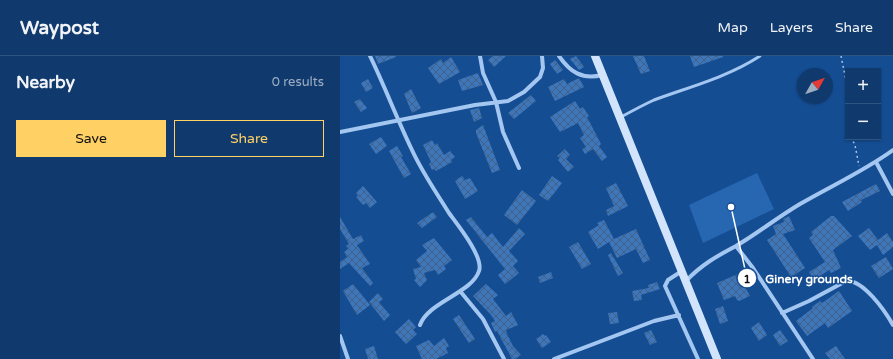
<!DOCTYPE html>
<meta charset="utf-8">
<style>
:root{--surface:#103a6e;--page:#194173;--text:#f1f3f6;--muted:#9cadc2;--line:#305481;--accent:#ffd164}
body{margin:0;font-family:"Varela Round",sans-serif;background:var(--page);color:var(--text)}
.controls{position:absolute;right:12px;top:12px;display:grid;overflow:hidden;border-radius:0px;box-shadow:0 1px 3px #0004}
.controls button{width:36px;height:36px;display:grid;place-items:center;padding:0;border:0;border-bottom:1px solid var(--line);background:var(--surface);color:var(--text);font:20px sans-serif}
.compass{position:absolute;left:457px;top:12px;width:36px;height:36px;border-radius:50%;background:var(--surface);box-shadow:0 1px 3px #0004;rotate:50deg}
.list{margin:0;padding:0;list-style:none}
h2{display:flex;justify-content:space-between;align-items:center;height:52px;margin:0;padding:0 16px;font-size:17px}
h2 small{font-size:13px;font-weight:400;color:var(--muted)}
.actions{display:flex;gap:8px;padding:12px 16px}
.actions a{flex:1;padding:9px 0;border:1px solid var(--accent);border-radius:0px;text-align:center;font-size:14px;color:var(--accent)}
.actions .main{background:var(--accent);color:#111}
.map{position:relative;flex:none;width:553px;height:303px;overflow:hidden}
header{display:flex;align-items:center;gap:24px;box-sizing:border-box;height:56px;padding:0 20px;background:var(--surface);border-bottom:1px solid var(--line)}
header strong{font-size:19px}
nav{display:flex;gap:22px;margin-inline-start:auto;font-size:14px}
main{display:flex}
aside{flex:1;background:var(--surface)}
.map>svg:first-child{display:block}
.grass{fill:#2767b2}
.building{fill:url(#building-cross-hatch)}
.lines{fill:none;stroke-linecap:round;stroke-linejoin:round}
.path{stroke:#a3c7f1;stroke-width:1.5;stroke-dasharray:2 3;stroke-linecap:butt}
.service{stroke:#a3c7f1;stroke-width:3}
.minor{stroke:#a3c7f1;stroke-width:4}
.secondary{stroke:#d2e4fc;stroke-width:8}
.leader{fill:none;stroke:#fff;stroke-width:1.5}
.callout-dot{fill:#fff;stroke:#154d93;stroke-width:1.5}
.mark-label{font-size:12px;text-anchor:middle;font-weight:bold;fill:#111}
.callout-label{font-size:12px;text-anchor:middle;font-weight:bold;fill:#fff;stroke:#154d93;stroke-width:3;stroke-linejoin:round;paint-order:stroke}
</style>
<header>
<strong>Waypost</strong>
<nav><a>Map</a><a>Layers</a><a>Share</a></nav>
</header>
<main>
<aside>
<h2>Nearby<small>0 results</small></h2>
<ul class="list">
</ul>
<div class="actions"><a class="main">Save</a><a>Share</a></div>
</aside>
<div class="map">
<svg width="553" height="303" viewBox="0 0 553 303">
<defs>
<pattern id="building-cross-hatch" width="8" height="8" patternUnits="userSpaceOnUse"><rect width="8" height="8" fill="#3d76bb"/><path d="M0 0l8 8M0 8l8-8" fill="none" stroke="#446184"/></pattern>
</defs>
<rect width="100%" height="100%" fill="#154d93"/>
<path class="grass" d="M417 117 434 153 363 187 349 149Z"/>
<path class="building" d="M35 0H56V1L38 8Z
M153 0H166L154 11 148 4Z
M236 0 244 11 239 14 230 3Z
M293 0H304L310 15 301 18Z
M350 0H383V1L354 11Z
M111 1 120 16 99 28 88 12 101 3 103 7Z
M215 4 223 14 217 18 210 8Z
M138 17 143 29 122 35 118 24Z
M239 22 244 31 215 45 208 31 224 23 227 28Z
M28 23 33 32 26 36 21 27Z
M71 33 81 52 72 57 64 38Z
M191 39 196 45 174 63 168 57Z
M20 43 27 52 21 56 14 46Z
M235 45 240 53 243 51 249 60 247 61 261 88 259 90 267 101 262 105 253 93 245 98 242 93 246 91 240 82 244 79 238 67 220 76 210 61Z
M139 52 142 62 134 66 130 54Z
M143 69 160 114 152 117 136 77V74Z
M41 81 47 90 36 98 29 88Z
M92 84 95 89 97 87 104 99 110 95 115 101 111 104 112 106 96 115 94 113 92 114 89 108 91 106 83 89Z
M57 90 63 100 61 101 71 118 64 122 49 95Z
M225 93 230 99 226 103 234 111 228 116 218 104 220 102 217 100Z
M122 120 125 124 130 122 138 135 125 143 115 125Z
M212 120 222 127 208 145 199 139Z
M276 127 288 150 268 160 266 154 274 150 266 132Z
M536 128 540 135 521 144 522 146 508 155 502 146Z
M23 130 37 146 30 152 26 147 23 149 16 141 18 140 16 137Z
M182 134 196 145 177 169 164 159Z
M93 156 97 161 82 172 77 167Z
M449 160 455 174 443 178 465 212 451 221 427 184 436 178 433 170 444 166 443 163Z
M491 160H494L512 180 493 194 501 212 491 217 489 214 474 224 469 216 485 206 469 182 473 179 471 176Z
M0 161 13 183 21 179 24 185 17 189 30 208 22 212 33 227 30 230 9 207 0 213V206L7 201 4 196 8 193 6 190 9 188 0 173Z
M131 161 147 181 152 177 163 191 179 172 185 178 169 195 178 205 173 210 179 217 165 228 158 219 165 213 126 164Z
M264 164 274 183 296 173 310 204 303 207 296 193 277 202 269 186 258 193 248 176 259 169 257 167Z
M529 172 538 184 547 177 553 186V191L543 199 537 189 530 194 518 180Z
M94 182 112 204 104 210 106 213 98 219 95 214 84 217 87 224 80 231 74 224 76 223 73 213 81 211 76 204 87 195 82 189Z
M238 186 251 208 242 213 229 191Z
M271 197 283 217 278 220 268 199Z
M546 201 553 213 539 222 531 210Z
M211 216 213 222 200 227 198 221Z
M398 218 410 240 399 245 397 244 395 240 384 244 377 227Z
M317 226 320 233 301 239 302 244 294 245 292 235 309 232 308 229Z
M13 228 30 249 17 259 3 235Z
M146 228 158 239 153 243 166 260 171 256 178 269 166 274 167 278 173 290 181 299 175 303H172L157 275 155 276 151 267 155 265 151 259 133 240Z
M499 235 512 255 488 272 485 267 467 280 456 265 473 252 472 251 480 245 482 247Z
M38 237 43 243 39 246 50 259 44 265 29 246Z
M383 250 388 265 380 268 375 253Z
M277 256 279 267 270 268 268 257Z
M119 259 135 283 129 287 113 263Z
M69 263 76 271 73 274 77 278 66 288 55 276Z
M419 266 427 279 419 285 411 272Z
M311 274 317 286 310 289 304 277Z
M440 274 448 285 440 290 433 279Z
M203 278 205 280 206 279 211 286 202 292 196 283Z
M104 282 109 290 106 292 108 297 96 303H82L76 290 89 284 94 290Z
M34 290 38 303H28L25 293Z
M496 290 505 303H490L485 297Z"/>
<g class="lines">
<path class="path" d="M501 0 508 34
M508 70V72
M511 81 515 89 519 110"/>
<path class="service" d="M281 61C292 55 303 49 314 44 349 31 388 21 420 0"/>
<path class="minor" d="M30 0C45 31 57 63 72 94 82 116 96 136 109 157 117 168 144 201 139 215 132 237 88 246 80 269
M140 0 143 17 156 46 163 76 179 112
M219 0C230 16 242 24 262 19
M0 76 135 49 168 45 184 36 200 21 203 12 202 0
M536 106 553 138
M396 190 413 212 473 303
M342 215 328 224 325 230 358 303
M346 225C361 209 377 200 396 190 418 177 438 161 460 148 491 130 524 115 553 94
M120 235 143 263 164 303
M442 257 469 245 506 225C523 223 545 255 553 269
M0 280 8 303
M214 303 314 265 339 259"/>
<path class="secondary" d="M255 0 377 303"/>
</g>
<path class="leader" d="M391 151L407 222"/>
<g class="callout-dot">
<circle cx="391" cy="151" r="4"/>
<circle cx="407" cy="222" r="10"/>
</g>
<g class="mark-label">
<text x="407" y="227">1</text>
</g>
<g class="callout-label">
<text x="469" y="227">Ginery grounds</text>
</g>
</svg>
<div class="controls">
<button>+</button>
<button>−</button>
</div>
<svg class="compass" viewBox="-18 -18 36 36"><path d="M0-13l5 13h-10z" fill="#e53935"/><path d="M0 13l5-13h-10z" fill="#9cadc2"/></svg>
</div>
</main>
